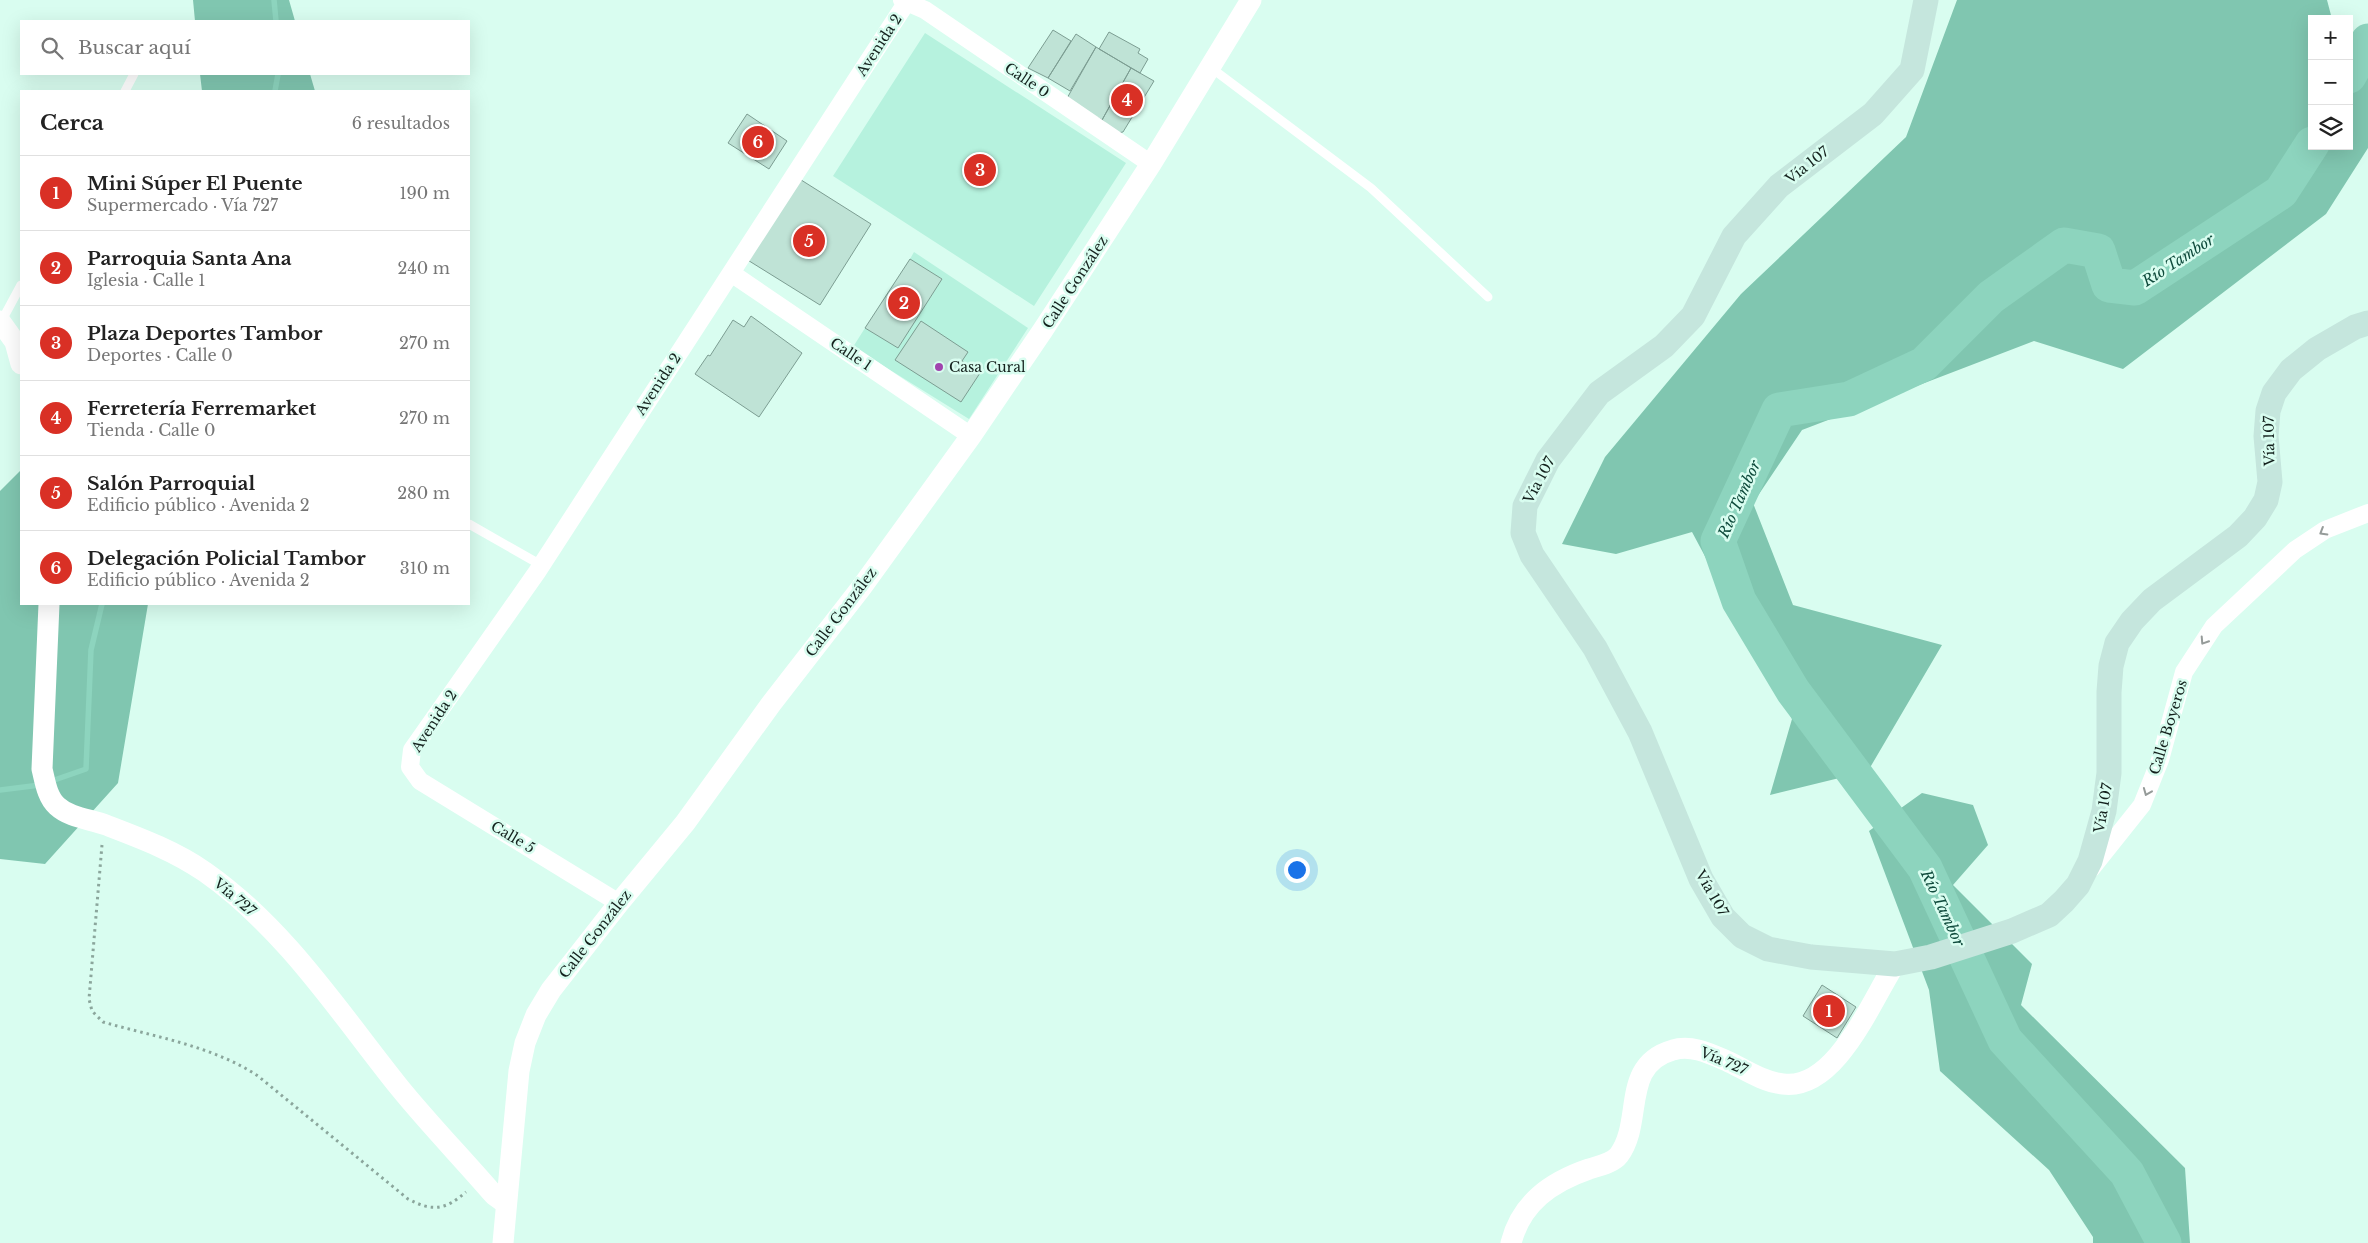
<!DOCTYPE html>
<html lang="es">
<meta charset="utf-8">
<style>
:root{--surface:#fff;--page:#f2f2f2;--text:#222;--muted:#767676;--line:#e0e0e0;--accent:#d93025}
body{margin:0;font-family:"Libre Baskerville",serif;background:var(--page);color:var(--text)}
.controls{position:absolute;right:15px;top:15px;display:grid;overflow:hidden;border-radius:0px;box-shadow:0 5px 20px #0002}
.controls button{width:45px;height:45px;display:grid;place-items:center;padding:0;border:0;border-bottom:1px solid var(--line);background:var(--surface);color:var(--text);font:25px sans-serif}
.you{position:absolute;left:1296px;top:869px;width:18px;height:18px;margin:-12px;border:4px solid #fff;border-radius:50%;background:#1a73e8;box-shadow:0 0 0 8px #1a73e833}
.badge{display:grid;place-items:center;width:32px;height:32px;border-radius:50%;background:var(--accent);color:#fff;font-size:16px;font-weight:700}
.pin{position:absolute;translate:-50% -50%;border:2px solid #fff;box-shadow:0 1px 5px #0006}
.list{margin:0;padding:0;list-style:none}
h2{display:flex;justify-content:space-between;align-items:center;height:65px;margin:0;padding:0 20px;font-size:21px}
h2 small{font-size:16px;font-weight:400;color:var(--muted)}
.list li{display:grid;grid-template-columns:32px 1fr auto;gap:15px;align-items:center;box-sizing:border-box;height:75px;padding:0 20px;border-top:1px solid var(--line)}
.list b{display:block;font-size:19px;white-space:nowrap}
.list p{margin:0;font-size:16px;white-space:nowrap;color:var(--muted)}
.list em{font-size:16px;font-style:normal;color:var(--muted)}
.icon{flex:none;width:28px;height:28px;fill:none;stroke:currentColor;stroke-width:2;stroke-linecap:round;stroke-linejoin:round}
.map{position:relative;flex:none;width:2368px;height:1243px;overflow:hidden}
.search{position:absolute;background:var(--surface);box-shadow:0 5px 20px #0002;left:20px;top:20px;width:450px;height:55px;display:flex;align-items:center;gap:12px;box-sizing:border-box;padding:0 18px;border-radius:0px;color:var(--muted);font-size:19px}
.panel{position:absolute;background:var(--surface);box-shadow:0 5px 20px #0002;left:20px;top:90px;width:450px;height:515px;border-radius:0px}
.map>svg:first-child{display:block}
.green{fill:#b6f2de}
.forest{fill:#80c6b0}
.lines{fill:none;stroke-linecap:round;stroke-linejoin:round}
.stream{stroke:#8dd4be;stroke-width:5.5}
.river{stroke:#8dd4be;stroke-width:35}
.building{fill:#bfe3d6;stroke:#7c9d92}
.path{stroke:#8ba69c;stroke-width:3;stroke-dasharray:2.5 4;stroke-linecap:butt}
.service{stroke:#fff;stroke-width:9}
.minor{stroke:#fff;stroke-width:18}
.tertiary{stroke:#fff;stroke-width:21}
.secondary{stroke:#c5e6dd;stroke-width:25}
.oneway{stroke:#959b99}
.poi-dot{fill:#a144ae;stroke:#d9fdf0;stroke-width:2}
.labels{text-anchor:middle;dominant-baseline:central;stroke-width:5;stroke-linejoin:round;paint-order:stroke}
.street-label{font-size:14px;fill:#14211d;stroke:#d9fdf0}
.poi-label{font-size:14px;fill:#14211d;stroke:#d9fdf0;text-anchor:start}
.water-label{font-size:15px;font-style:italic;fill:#0f4b3c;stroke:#d9fdf0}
</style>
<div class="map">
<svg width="2368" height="1243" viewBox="0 0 2368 1243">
<rect width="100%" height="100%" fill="#d9fdf0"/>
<path class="green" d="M925 33 1126 163 1034 306 833 176Z
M914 252 1028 328 969 419 853 347 865 328 898 348 942 279 910 259Z"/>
<path class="forest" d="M193 0H289L295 21H195Z
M1957 0H2327L2332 19H2312V146H2349V50L2368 73V148L2326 214 2123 369 2034 341 1802 430 1753 503 1793 605 1942 645 1868 771 1770 795 1792 719 1692 532 1616 554 1562 544 1605 457 1741 294 1906 137Z
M200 74H310L315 91H202Z
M21 470V604H148L118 783 45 864 0 859V491Z
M1922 793 1973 805 1988 845 1953 885 2032 964 2021 1005 2185 1168 2190 1243H2093V1237L2049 1170 1940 1071 1929 990 1869 831Z"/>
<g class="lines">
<path class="stream" d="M274 0 276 21
M275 91 278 74
M0 790 40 785 86 769 91 650 102 604"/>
<path class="river" d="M2349 76 2368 41
M2164 1243 2127 1173 2005 1040 1925 868 1793 691 1739 601 1718 541 1779 410 1849 399 1924 364 1991 297 2064 245 2098 251 2109 285 2135 288 2281 192 2312 144"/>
</g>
<path class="building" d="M1053 30 1071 41 1048 78 1028 68Z
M1109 32 1140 49 1138 53 1148 59 1140 73 1099 49Z
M1076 34 1096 47 1070 91 1048 78Z
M1096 47 1131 68 1102 120 1066 100Z
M1131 68 1154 81 1123 132 1117 133 1102 120Z
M747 114 787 141 769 169 728 143Z
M798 178 871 224 820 305 746 259Z
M910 259 942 279 898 348 865 328Z
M751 316 802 353 759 417 695 374 708 355 710 356 733 320 744 327Z
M921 321 968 352 962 361 980 373 961 402 895 360Z
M1822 985 1856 1007 1837 1038 1803 1016Z"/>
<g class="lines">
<path class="path" d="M102 845 89 999 92 1011 103 1022C155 1037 213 1046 258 1076L408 1199C433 1212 445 1210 466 1192"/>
<path class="service" d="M1210 67 1371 188 1488 297
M125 91 134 74
M1 322 21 285
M469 524 541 565"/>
<path class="minor" d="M902 0 925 10 1151 164
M731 273 971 436
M2091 869 2142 805 2160 760 2184 672 2214 626 2295 550 2325 530 2368 513
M619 903 420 781 410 767 412 750 537 572 908 0"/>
<path class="tertiary" d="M0 321 15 342 21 364
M49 604 42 769C45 781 47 797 57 806 70 818 90 819 106 825 140 838 175 851 205 872 285 928 339 1012 399 1087 429 1124 463 1159 494 1195L505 1203
M503 1243 519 1071 525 1043 536 1015 551 990 619 903 685 823 771 704 861 588 971 436 1043 330 1151 164 1251 0
M1511 1243C1521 1203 1551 1182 1589 1169 1599 1166 1613 1163 1619 1155 1644 1121 1620 1065 1673 1050 1691 1044 1711 1054 1727 1061 1744 1069 1763 1082 1783 1084 1836 1091 1871 1001 1895 964"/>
<path class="secondary" d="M1926 0 1912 70 1873 114 1779 186 1734 236 1693 316 1664 346 1599 393 1548 460 1525 506 1523 533 1532 555 1595 648 1640 732 1701 879 1723 917 1742 936 1768 949 1811 957 1895 964 1931 957 2012 931 2049 915 2064 901 2078 885 2090 861 2104 811 2109 773V692L2111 666 2117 643 2132 621 2152 600 2238 536 2255 518 2266 500 2270 482 2266 436 2268 411 2274 393 2291 370 2317 349 2355 327 2368 323"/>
</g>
<defs><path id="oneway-chevron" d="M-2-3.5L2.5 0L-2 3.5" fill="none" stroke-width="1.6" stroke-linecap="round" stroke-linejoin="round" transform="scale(1.25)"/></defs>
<g class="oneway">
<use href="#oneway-chevron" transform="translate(2323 532) rotate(149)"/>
<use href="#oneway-chevron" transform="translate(2204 641) rotate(123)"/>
<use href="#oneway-chevron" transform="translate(2147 792) rotate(112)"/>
</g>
<circle class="poi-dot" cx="939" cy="367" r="5"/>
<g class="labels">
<g class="street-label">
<text transform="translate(879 45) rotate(-57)">Avenida 2</text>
<text transform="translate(1027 80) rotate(34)">Calle 0</text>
<text transform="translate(1807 165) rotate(-38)">Vía 107</text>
<text transform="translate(1075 282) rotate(-57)">Calle González</text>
<text transform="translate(851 354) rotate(34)">Calle 1</text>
<text transform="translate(658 384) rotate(-57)">Avenida 2</text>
<text transform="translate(2269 441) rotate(-91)">Vía 107</text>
<text transform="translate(1539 480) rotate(-62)">Vía 107</text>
<text transform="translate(841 612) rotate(-53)">Calle González</text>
<text transform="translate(434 721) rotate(-57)">Avenida 2</text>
<text transform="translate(2168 727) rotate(-73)">Calle Boyeros</text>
<text transform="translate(2103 808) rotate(-80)">Vía 107</text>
<text transform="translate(513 837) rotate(31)">Calle 5</text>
<text transform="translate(1712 893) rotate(60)">Vía 107</text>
<text transform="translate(235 897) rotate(40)">Vía 727</text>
<text transform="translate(595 934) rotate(-52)">Calle González</text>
<text transform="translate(1724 1061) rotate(23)">Vía 727</text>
</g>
<g class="poi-label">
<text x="949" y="367">Casa Cural</text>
</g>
<g class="water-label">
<text transform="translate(2178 260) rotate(-33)">Río Tambor</text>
<text transform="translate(1739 499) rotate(-66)">Río Tambor</text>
<text transform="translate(1943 908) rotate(65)">Río Tambor</text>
</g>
</g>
</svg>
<div class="controls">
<button>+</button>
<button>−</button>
<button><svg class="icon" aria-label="layers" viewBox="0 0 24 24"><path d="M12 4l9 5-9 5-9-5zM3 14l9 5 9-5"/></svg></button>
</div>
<div class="you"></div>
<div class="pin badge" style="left:1829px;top:1011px">1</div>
<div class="pin badge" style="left:904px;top:303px">2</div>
<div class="pin badge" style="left:980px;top:170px">3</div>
<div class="pin badge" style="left:1127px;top:100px">4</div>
<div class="pin badge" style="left:809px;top:241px">5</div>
<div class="pin badge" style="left:758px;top:142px">6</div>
<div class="search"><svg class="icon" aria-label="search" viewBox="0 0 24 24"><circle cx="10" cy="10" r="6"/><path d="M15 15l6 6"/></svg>Buscar aquí</div>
<section class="panel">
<h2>Cerca<small>6 resultados</small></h2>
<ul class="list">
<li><span class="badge">1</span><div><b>Mini Súper El Puente</b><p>Supermercado · Vía 727</p></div><em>190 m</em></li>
<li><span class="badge">2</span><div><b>Parroquia Santa Ana</b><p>Iglesia · Calle 1</p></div><em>240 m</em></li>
<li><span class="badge">3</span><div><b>Plaza Deportes Tambor</b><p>Deportes · Calle 0</p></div><em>270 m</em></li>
<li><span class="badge">4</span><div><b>Ferretería Ferremarket</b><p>Tienda · Calle 0</p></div><em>270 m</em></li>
<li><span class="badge">5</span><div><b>Salón Parroquial</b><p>Edificio público · Avenida 2</p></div><em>280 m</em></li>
<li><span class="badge">6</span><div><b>Delegación Policial Tambor</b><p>Edificio público · Avenida 2</p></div><em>310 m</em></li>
</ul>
</section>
</div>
